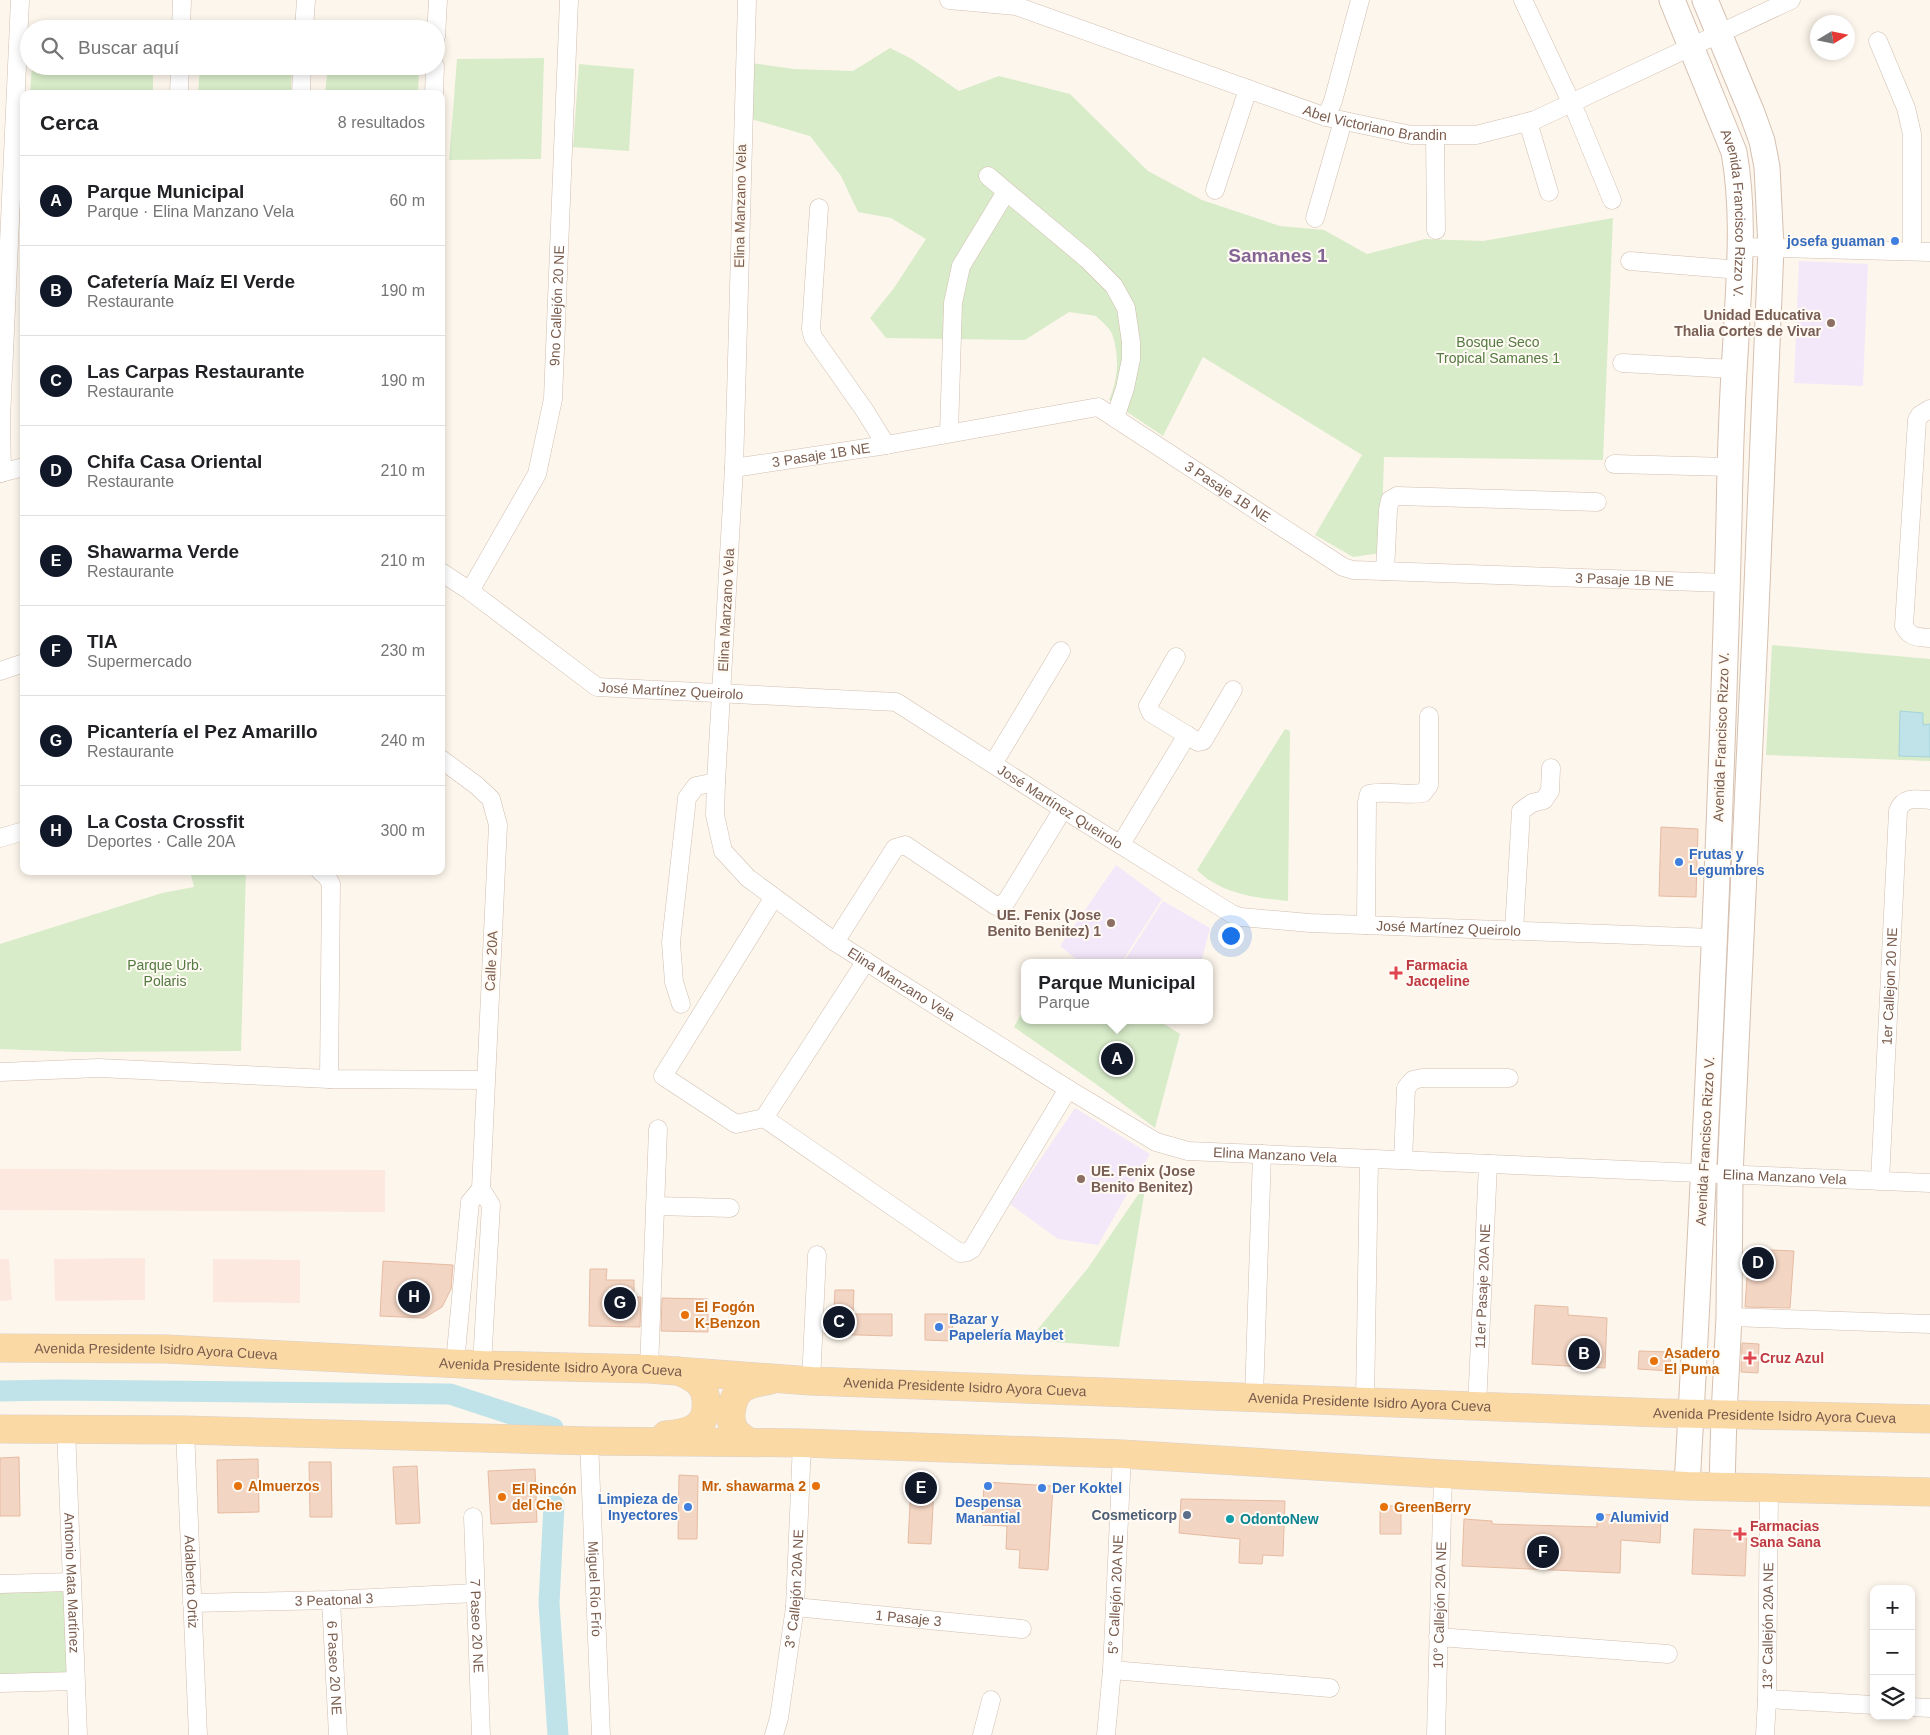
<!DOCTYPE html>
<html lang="es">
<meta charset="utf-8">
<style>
:root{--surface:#fff;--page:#f6f6f6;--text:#202124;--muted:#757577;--line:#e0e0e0;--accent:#111827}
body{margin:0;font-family:Helvetica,sans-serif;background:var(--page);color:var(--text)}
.controls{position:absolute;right:15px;bottom:15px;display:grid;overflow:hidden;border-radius:10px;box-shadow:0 2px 8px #0003}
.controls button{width:45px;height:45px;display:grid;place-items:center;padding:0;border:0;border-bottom:1px solid var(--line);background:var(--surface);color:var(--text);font:25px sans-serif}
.compass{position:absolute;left:1810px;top:15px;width:45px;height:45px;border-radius:50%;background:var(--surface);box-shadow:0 2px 8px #0003;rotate:80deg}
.you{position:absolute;left:1230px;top:935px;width:18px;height:18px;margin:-12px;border:4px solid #fff;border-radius:50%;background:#1a73e8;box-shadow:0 0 0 8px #1a73e833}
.badge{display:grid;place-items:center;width:32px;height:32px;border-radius:50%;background:var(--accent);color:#fff;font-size:16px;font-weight:700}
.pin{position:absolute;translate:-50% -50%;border:2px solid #fff;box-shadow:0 1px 5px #0006}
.popup{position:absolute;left:1021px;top:959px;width:192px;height:65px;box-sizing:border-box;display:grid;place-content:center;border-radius:10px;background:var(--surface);filter:drop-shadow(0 1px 4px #0005);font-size:16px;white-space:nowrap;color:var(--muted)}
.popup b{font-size:19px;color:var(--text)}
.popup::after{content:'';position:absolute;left:50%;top:100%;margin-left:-10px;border:10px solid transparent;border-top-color:var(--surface)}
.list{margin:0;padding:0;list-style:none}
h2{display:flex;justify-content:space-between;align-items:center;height:65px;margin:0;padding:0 20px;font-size:21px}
h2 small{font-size:16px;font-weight:400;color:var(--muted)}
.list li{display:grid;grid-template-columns:32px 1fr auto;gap:15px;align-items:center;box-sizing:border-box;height:90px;padding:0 20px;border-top:1px solid var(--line)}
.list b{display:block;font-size:19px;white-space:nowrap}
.list p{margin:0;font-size:16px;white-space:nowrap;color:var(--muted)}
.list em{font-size:16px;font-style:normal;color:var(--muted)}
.icon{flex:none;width:28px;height:28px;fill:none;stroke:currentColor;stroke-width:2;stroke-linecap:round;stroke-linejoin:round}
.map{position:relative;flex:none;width:1930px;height:1735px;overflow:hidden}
.search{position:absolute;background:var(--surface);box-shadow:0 2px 8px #0003;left:20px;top:20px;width:425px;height:55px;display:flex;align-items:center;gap:12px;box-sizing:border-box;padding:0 18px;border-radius:28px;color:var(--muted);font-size:19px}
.panel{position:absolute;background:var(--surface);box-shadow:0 2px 8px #0003;left:20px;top:90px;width:425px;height:785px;border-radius:10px}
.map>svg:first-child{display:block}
.commercial{fill:#fde8e0}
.education{fill:#f3e8fa}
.green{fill:#d8ecc9}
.water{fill:#bfe3e8;stroke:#a5d3da}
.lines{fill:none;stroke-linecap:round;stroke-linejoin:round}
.canal{stroke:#bfe3e8;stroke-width:21}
.building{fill:#f3d5c3;stroke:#e6bba3}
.street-casing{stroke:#d1beb0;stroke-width:19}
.secondary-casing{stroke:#d6c0b0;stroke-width:27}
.primary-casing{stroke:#dad1cd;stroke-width:29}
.street{stroke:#fff;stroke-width:18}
.secondary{stroke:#fff;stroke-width:25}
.primary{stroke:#fbd9a5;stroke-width:28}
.shop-dot{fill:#3f7fe0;stroke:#fffaf3;stroke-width:2}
.education-dot{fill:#8d6e63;stroke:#fffaf3;stroke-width:2}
.health-dot{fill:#e0444e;stroke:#fffaf3;stroke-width:2}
.food-dot{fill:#e8710a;stroke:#fffaf3;stroke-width:2}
.service-dot{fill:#5c6f8a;stroke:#fffaf3;stroke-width:2}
.culture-dot{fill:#0f9aa8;stroke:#fffaf3;stroke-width:2}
.labels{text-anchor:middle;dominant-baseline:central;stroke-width:4;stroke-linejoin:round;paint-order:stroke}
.street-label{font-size:14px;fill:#7a5c4d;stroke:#fffaf3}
.shop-label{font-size:14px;font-weight:bold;fill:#366cbe;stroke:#fffaf3;text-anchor:start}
.education-label{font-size:14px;font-weight:bold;fill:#785e54;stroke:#fffaf3;text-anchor:end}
.park-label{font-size:14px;fill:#537a41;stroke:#fffaf3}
.health-label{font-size:14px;font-weight:bold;fill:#be3a42;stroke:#fffaf3;text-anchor:start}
.food-label{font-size:14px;font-weight:bold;fill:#c56008;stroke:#fffaf3;text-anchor:start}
.service-label{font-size:14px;font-weight:bold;fill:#4e5e75;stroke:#fffaf3;text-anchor:end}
.culture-label{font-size:14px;font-weight:bold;fill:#0d838f;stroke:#fffaf3;text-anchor:start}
.district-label{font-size:19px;font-weight:bold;fill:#846695;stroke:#fffaf3}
</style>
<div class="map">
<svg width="1930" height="1735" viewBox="0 0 1930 1735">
<rect width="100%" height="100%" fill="#fdf6ec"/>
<path class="commercial" d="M0 1169 385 1170V1212L0 1210Z
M145 1258V1300L55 1301 54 1259Z
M0 1259H9L12 1300 0 1301Z
M213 1259 300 1260V1303L213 1302Z"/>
<path class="education" d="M1799 261 1868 264 1863 386 1794 383Z
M1116 865 1162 899 1121 963H1081L1060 946Z
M1163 901 1210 928 1201 963H1123Z
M1075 1108 1150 1154 1098 1245 1058 1239 1010 1204Z"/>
<path class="green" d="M890 48 912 59 959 91 999 76 1070 94 1148 171 1202 200 1280 226 1324 230 1367 254 1425 239 1483 241 1613 218 1603 460 1384 457 1381 553 1353 557 1315 535 1362 455 1203 357 1163 436 1109 400C1118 380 1120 356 1112 334 1109 327 1101 321 1096 316L1069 312 1025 340 886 338 870 318 894 288 926 239 891 218 858 212 841 176 810 136 748 118 751 63 794 69 853 71Z
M544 58 541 159 449 160 457 59Z
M579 64 634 69 629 151 573 147Z
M32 66H153V94H30Z
M200 66H292L291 94H198Z
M328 66H419L418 94H325Z
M1772 645 1930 659V761L1766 755Z
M1285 729 1290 731 1288 901C1256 898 1221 894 1197 870Z
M190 871H246L241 1051 76 1052 0 1049V944L162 893 194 887Z
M1024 1009V1020H1158L1180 1034 1155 1128 1096 1084 1014 1027Z
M1146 1183 1119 1347 1029 1340 1088 1268Z
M71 1582 75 1681 0 1683V1584Z"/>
<path class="water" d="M1900 711 1923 713V725L1930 724V757L1899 756Z"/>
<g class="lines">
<path class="canal" d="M0 1391 56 1390 450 1394 553 1428
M554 1505 549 1603 558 1735"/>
</g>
<path class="building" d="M1661 827 1698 829 1696 897 1659 896Z
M1749 1249 1794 1251 1790 1308 1745 1307Z
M383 1261 453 1265 451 1289 442 1307 424 1318 380 1316Z
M590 1269H607L606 1280H634V1297H641L640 1327 589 1326Z
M835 1290H854L853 1314H892V1336L825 1334 826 1310H834Z
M662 1298 708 1299V1332L661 1331Z
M1535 1305 1568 1307V1315L1607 1318 1605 1368 1532 1364Z
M925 1314H953L952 1341 925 1340Z
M1742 1343 1759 1344 1758 1373 1741 1372Z
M1639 1351 1671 1352 1670 1371 1638 1369Z
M19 1457 20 1516H0V1458Z
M258 1459 259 1512 218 1513 217 1460Z
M309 1462H331L332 1517H310Z
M417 1466 420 1523 396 1524 393 1467Z
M535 1469 537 1522 491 1524 488 1471Z
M679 1475 698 1476 697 1539H678Z
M984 1482 1053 1486 1048 1570 1019 1568 1020 1550 1006 1549 1007 1526 982 1525Z
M911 1485 934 1487 931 1544 908 1543Z
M1181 1499 1285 1501 1283 1556 1263 1555 1262 1564 1239 1563 1240 1539 1179 1533Z
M1380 1506H1401V1534H1380Z
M1597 1514 1661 1517 1660 1543 1621 1540 1620 1573 1462 1566 1464 1519 1492 1521V1524L1597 1527Z
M1694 1529 1747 1531 1745 1576 1692 1574Z"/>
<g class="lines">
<g class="street-casing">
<g id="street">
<path id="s1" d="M747 0 734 468 716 782 715 815 723 851 748 878 835 942 1068 1089 1156 1142 1188 1151 1930 1183"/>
<path id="s2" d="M949 0 1016 6 1326 117 1411 135H1476L1535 120 1791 0"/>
<path d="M1523 0 1577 115 1612 200"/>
<path d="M181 29 182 0"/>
<path d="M304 29 306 0"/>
<path d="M436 37 438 0"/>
<path d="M1878 41 1906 108 1912 134V251"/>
<path d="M179 94 180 66"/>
<path d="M301 94 302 66"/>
<path d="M434 94 435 66"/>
<path d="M1326 117 1333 101 1360 0"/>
<path d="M1528 122 1549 192"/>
<path d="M1435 135 1436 230"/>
<path d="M988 176 1087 259 1114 286 1126 308 1131 342V359L1125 388 1115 418"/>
<path d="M1215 190 1248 89"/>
<path d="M819 208 811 329 813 337 865 411 886 445"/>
<path d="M1315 218 1343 121"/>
<path d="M1741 247 1930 252"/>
<path d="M1630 261 1740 270"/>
<path d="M1622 363 1734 369"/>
<path d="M1930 409 1920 415 1917 420 1904 626C1910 638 1918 637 1930 638"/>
<path d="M949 433 953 303 961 266 1006 192"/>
<path d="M1614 464 1730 467"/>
<path id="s3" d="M734 468 886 445 1098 407 1343 567 1353 570 1727 583"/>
<path d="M0 473 24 467"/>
<path d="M2 473 1 419 20 0"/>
<path d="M1385 571 1388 510 1390 500 1397 496 1597 502"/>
<path id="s4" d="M441 572 470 591 597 687 896 702 1063 809 1232 914 1241 917 1310 923 1714 938"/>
<path id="s5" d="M470 591 537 474 553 399 569 0"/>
<path d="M0 671 24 663"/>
<path d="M1187 735 1198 742 1203 741 1233 690"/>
<path d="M441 759 476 785 491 799 498 825 481 1189 491 1205 482 1365"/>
<path d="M993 764 1061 651"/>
<path d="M0 838 24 831"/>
<path d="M1121 844 1187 735 1151 713 1148 706 1176 657"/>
<path d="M320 871 327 877 331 884 329 1079"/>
<path d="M774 897 663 1076 736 1124 764 1118 960 1253 967 1252 972 1249 1068 1089"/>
<path d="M1366 925 1367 802 1369 794C1387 790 1405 796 1423 793L1429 785V716"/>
<path d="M1514 931 1521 811 1532 803 1544 800 1550 791 1551 768"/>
<path d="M835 942 895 848 905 845 996 906 1006 902 1063 809"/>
<path d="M681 1004 674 982 671 942 687 798 696 786 716 782"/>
<path d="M0 1072 99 1068 329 1079 484 1080"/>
<path d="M764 1118 866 961"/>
<path d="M1403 1160 1406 1088 1413 1080 1422 1078H1509"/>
<path id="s6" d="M1880 1181 1898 811C1903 796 1917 799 1930 800"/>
<path d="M656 1206 730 1208"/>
<path d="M1729 1317 1930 1324"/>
<path d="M455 1363 470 1202 481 1189"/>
<path d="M649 1369 658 1129"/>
<path d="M811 1381 817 1255"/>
<path d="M1254 1397 1262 1154"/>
<path d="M1365 1401 1369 1159"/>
<path id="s7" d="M1477 1407 1488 1164"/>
<path id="s8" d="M66 1429 78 1735"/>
<path id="s9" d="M185 1430 198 1735"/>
<path id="s10" d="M589 1441 601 1735"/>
<path id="s11" d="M473 1517 481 1735"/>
<path d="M0 1584 71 1582"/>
<path id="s12" d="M331 1600 338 1735"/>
<path id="s13" d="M192 1603 331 1600 476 1593"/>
<path id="s14" d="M795 1607 1022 1629"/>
<path d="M1438 1637 1668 1654"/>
<path d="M1112 1670 1330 1688"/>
<path d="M0 1683 75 1681"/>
<path d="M1767 1699 1874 1705"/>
<path d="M1911 1707 1930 1708"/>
<path id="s15" d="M774 1735 779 1718 795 1607 802 1443"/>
<path d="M982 1735 991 1700"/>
<path id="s16" d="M1106 1735 1112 1670 1122 1454"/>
<path id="s17" d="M1436 1735 1443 1474"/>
<path id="s18" d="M1765 1735 1767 1699 1769 1488"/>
</g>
</g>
<g class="secondary-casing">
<g id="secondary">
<path id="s19" d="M1672 0 1734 152C1745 214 1739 276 1736 339 1732 399 1730 459 1729 520 1721 842 1705 1164 1687 1486"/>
<path d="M1705 0 1752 113 1762 141 1767 167 1771 248 1755 634 1730 1175 1729 1317 1724 1415 1722 1486"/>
</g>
</g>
<g class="primary-casing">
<g id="primary">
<path id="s20" d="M0 1348 166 1349 482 1365 649 1369 811 1381 1661 1413 1930 1419"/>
<path d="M0 1429 185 1430 589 1441 802 1443 1122 1454 1443 1474 1687 1486 1930 1492"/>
<path d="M666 1435C677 1434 687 1433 696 1427 710 1418 709 1391 697 1381 692 1377 685 1374 679 1371"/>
<path d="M748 1442C745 1439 739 1436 736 1432 727 1421 731 1396 743 1388 751 1383 761 1382 770 1380"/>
</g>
</g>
<use href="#street" class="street"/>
<use href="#secondary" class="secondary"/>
<use href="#primary" class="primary"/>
</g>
<g class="shop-dot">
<circle cx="1895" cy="241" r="5"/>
<circle cx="1679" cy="862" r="5"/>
<circle cx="939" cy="1327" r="5"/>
<circle cx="988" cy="1486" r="5"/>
<circle cx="1042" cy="1488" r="5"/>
<circle cx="688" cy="1507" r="5"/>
<circle cx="1600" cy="1517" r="5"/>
</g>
<g class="education-dot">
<circle cx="1831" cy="323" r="5"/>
<circle cx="1111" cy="923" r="5"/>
<circle cx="1081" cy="1179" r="5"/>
</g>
<g class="health-dot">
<path d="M1393.5 965.5h5v5h5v5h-5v5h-5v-5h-5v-5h5z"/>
<path d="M1747.5 1350.5h5v5h5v5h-5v5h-5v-5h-5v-5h5z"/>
<path d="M1737.5 1526.5h5v5h5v5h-5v5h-5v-5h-5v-5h5z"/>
</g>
<g class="food-dot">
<circle cx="685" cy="1315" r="5"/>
<circle cx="1654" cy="1361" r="5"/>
<circle cx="238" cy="1486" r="5"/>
<circle cx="816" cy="1486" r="5"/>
<circle cx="502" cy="1497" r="5"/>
<circle cx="1384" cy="1507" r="5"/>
</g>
<circle class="service-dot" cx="1187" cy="1515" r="5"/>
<circle class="culture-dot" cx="1230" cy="1519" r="5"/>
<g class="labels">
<g class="street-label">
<text stroke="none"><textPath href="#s2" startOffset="446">Abel Victoriano Brandin</textPath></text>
<text transform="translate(740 206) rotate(-89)">Elina Manzano Vela</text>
<text stroke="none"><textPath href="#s19" startOffset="225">Avenida Francisco Rizzo V.</textPath></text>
<text stroke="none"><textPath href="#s5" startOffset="305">9no Callejón 20 NE</textPath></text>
<text stroke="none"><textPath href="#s3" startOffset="88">3 Pasaje 1B NE</textPath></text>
<text stroke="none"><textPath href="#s3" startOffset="524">3 Pasaje 1B NE</textPath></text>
<text stroke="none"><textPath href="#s3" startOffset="944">3 Pasaje 1B NE</textPath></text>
<text transform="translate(726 610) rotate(-87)">Elina Manzano Vela</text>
<text stroke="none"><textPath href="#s4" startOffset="268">José Martínez Queirolo</textPath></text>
<text transform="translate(1721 737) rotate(-88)">Avenida Francisco Rizzo V.</text>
<text stroke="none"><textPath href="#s4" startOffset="688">José Martínez Queirolo</textPath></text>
<text stroke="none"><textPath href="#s4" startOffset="1108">José Martínez Queirolo</textPath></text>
<text transform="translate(491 961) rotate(-87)">Calle 20A</text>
<text stroke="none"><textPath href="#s1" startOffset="1076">Elina Manzano Vela</textPath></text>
<text stroke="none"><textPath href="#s6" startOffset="195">1er Callejon 20 NE</textPath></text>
<text transform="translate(1705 1141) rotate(-87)">Avenida Francisco Rizzo V.</text>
<text stroke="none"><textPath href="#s1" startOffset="1496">Elina Manzano Vela</textPath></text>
<text stroke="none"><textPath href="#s1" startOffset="2006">Elina Manzano Vela</textPath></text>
<text stroke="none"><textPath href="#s7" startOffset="121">11er Pasaje 20A NE</textPath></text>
<text stroke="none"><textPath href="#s20" startOffset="156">Avenida Presidente Isidro Ayora Cueva</textPath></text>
<text stroke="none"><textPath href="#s20" startOffset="561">Avenida Presidente Isidro Ayora Cueva</textPath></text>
<text stroke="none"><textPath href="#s20" startOffset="966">Avenida Presidente Isidro Ayora Cueva</textPath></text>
<text stroke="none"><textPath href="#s20" startOffset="1371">Avenida Presidente Isidro Ayora Cueva</textPath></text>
<text stroke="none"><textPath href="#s20" startOffset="1776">Avenida Presidente Isidro Ayora Cueva</textPath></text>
<text stroke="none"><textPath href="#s8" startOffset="154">Antonio Mata Martínez</textPath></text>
<text stroke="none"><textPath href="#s9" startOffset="152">Adalberto Ortiz</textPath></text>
<text stroke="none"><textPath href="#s10" startOffset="148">Miguel Río Frío</textPath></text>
<text stroke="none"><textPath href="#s15" startOffset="148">3° Callejón 20A NE</textPath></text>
<text stroke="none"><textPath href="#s16" startOffset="141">5° Callejón 20A NE</textPath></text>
<text stroke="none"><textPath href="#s13" startOffset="142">3 Peatonal 3</textPath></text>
<text stroke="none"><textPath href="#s17" startOffset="130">10° Callejón 20A NE</textPath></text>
<text stroke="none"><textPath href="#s14" startOffset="114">1 Pasaje 3</textPath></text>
<text stroke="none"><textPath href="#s11" startOffset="109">7 Paseo 20 NE</textPath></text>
<text stroke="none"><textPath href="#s18" startOffset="109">13° Callejón 20A NE</textPath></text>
<text stroke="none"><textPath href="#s12" startOffset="68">6 Paseo 20 NE</textPath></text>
</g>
<g class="shop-label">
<text x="1885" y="241" text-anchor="end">josefa guaman</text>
<text x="1689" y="854">Frutas y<tspan x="1689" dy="16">Legumbres</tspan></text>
<text x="949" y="1319">Bazar y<tspan x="949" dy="16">Papelería Maybet</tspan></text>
<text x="1052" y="1488">Der Koktel</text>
<text x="678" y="1499" text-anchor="end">Limpieza de<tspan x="678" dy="16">Inyectores</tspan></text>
<text x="988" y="1502" text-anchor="middle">Despensa<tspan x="988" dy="16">Manantial</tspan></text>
<text x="1610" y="1517">Alumivid</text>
</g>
<g class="education-label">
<text x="1821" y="315">Unidad Educativa<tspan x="1821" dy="16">Thalia Cortes de Vivar</tspan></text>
<text x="1101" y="915">UE. Fenix (Jose<tspan x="1101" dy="16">Benito Benitez) 1</tspan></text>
<text x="1091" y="1171" text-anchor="start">UE. Fenix (Jose<tspan x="1091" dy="16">Benito Benitez)</tspan></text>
</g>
<g class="park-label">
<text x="1498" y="342">Bosque Seco<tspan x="1498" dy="16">Tropical Samanes 1</tspan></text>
<text x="165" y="965">Parque Urb.<tspan x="165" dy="16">Polaris</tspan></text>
</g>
<g class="health-label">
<text x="1406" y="965">Farmacia<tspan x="1406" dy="16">Jacqeline</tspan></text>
<text x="1760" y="1358">Cruz Azul</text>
<text x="1750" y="1526">Farmacias<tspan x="1750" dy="16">Sana Sana</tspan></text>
</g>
<g class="food-label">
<text x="695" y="1307">El Fogón<tspan x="695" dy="16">K-Benzon</tspan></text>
<text x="1664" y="1353">Asadero<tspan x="1664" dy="16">El Puma</tspan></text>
<text x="248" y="1486">Almuerzos</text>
<text x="806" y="1486" text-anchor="end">Mr. shawarma 2</text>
<text x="512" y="1489">El Rincón<tspan x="512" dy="16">del Che</tspan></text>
<text x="1394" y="1507">GreenBerry</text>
</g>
<g class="service-label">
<text x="1177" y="1515">Cosmeticorp</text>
</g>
<g class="culture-label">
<text x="1240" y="1519">OdontoNew</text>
</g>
<g class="district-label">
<text x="1278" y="255">Samanes 1</text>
</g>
</g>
</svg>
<div class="controls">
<button>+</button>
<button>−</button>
<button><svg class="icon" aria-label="layers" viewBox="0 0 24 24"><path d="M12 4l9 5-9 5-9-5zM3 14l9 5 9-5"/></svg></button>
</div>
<svg class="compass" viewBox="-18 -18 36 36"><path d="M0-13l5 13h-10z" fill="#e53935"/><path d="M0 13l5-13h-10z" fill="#757577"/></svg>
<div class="you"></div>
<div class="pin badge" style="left:1117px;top:1059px">A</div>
<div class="popup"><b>Parque Municipal</b>Parque</div>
<div class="pin badge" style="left:1584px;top:1354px">B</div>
<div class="pin badge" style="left:839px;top:1322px">C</div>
<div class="pin badge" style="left:1758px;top:1263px">D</div>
<div class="pin badge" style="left:921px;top:1488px">E</div>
<div class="pin badge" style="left:1543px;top:1552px">F</div>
<div class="pin badge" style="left:620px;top:1303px">G</div>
<div class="pin badge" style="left:414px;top:1297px">H</div>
<div class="search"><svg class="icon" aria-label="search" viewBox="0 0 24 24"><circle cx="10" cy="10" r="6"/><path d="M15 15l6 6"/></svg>Buscar aquí</div>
<section class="panel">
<h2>Cerca<small>8 resultados</small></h2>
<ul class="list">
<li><span class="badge">A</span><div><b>Parque Municipal</b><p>Parque · Elina Manzano Vela</p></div><em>60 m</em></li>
<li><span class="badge">B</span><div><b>Cafetería Maíz El Verde</b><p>Restaurante</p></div><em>190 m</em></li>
<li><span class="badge">C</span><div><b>Las Carpas Restaurante</b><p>Restaurante</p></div><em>190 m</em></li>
<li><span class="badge">D</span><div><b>Chifa Casa Oriental</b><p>Restaurante</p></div><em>210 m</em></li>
<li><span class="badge">E</span><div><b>Shawarma Verde</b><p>Restaurante</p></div><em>210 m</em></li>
<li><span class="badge">F</span><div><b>TIA</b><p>Supermercado</p></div><em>230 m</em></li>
<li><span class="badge">G</span><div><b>Picantería el Pez Amarillo</b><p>Restaurante</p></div><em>240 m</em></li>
<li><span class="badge">H</span><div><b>La Costa Crossfit</b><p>Deportes · Calle 20A</p></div><em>300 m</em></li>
</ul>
</section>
</div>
